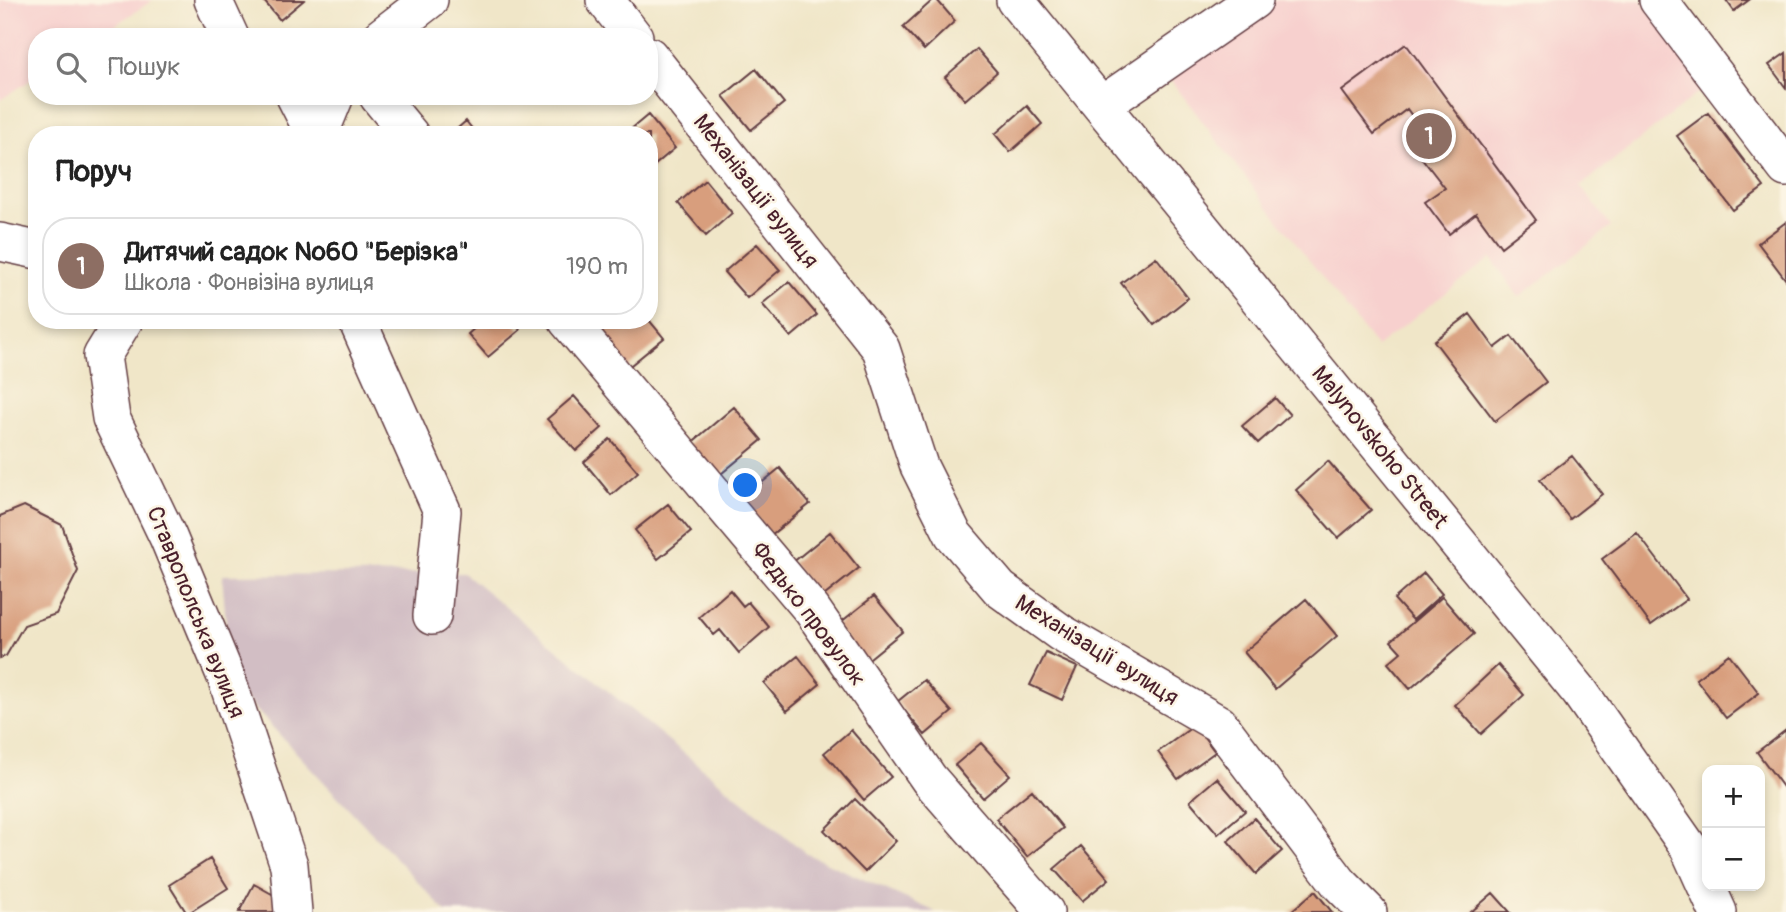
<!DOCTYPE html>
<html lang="uk">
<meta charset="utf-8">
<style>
:root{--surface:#fff;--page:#f2f2f2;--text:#222;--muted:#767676;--line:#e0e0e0;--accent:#c8321e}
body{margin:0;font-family:Pangolin,sans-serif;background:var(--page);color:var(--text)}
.controls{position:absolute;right:21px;bottom:21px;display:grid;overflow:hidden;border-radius:14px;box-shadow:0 4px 10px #0003}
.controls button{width:63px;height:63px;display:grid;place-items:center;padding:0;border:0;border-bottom:2px solid var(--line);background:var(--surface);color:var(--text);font:35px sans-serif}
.you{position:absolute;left:746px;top:486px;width:24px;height:24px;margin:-18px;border:5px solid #fff;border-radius:50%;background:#1a73e8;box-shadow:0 0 0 10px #1a73e833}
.badge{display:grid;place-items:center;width:46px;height:46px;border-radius:50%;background:var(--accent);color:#fff;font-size:23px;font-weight:700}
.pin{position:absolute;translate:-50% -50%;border:4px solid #fff;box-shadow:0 2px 7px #0006}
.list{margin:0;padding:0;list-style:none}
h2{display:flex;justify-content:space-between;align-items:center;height:91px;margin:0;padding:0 28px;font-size:30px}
h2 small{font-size:23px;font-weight:400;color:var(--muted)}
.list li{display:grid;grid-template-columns:46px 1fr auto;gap:21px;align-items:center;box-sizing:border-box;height:98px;margin:0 14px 14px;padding:0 14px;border:2px solid var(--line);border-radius:28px}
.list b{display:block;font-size:26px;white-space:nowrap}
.list p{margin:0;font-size:23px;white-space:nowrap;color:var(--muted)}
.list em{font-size:23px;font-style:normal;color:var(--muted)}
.icon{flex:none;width:38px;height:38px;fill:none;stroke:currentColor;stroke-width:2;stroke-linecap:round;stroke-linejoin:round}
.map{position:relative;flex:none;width:1786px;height:912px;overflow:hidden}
.search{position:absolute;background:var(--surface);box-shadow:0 4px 10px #0003;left:28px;top:28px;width:630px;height:77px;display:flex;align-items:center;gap:18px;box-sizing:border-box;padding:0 24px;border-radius:28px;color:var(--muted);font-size:26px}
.panel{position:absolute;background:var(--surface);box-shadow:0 4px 10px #0003;left:28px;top:126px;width:630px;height:203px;border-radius:28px}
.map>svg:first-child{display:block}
.built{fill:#f7d0ce}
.industrial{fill:#d2bec4}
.building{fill:#d89e7d}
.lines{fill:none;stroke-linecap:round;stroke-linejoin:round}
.minor-casing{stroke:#633d43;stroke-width:40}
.minor{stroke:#fff;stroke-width:37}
.labels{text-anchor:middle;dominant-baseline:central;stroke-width:5;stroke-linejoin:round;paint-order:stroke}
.street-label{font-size:23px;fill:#4a1f2b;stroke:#fcf5e5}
</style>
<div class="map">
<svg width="1786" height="912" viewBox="0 0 1786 912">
<rect width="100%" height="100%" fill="#fcf5e5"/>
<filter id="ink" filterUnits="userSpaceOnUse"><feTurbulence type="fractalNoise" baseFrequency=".0143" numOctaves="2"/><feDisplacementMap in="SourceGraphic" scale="14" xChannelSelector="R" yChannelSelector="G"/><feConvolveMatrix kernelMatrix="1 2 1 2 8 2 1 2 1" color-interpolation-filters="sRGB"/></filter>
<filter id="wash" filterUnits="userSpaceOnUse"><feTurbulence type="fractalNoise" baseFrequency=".00686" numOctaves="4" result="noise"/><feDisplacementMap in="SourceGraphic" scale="28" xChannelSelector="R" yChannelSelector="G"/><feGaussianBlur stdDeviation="1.57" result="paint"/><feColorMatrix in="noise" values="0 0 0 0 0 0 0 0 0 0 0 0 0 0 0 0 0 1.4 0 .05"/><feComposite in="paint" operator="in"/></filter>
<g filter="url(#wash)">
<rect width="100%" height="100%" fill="#f0e6c8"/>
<path class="built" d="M0 0H153L97 37H37V76L0 100Z
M1253 0H1641L1707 86 1581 186 1611 227 1519 297 1491 258 1376 347 1159 65Z"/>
<path class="industrial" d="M464 573 807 854 936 912H446L231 683 222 575Z"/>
<g id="blocks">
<path class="building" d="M263 0H304L280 20Z
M933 0H937L955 21 924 50 903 27Z
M1726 0H1749L1734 11Z
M1406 44 1536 220 1501 247 1476 213 1449 234 1425 202 1445 188 1411 144 1425 134 1407 109 1374 134 1342 91Z
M977 49 997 72 965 100 945 77Z
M1786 53V88L1769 65Z
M756 69 784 103 751 130 723 96Z
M1027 106 1042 124 1010 152 995 134Z
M1708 113 1764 187 1733 210 1677 136Z
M648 115 675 148 649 170V135H624Z
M466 121 477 135H450Z
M705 180 732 213 706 236 678 203Z
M1786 222V280L1758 243Z
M757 244 780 270 747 298 724 272Z
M1156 257 1188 298 1154 325 1121 283Z
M789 282 817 315 791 337 762 304Z
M1470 314 1495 348 1511 336 1546 382 1495 421 1434 341Z
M484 320H512L520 330 488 357 468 334Z
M612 320H649L664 338 626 369 596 333Z
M574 396 602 428 576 451 547 419Z
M1275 398 1290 415 1258 443 1242 426Z
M734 407 762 440 716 478 689 445Z
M610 439 638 472 611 495 584 462Z
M1572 456 1602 494 1570 519 1540 480Z
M1328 461 1371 510 1338 538 1296 490Z
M780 468 810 504 771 535 742 499Z
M668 504 691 532 658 559 635 530Z
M24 506 62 525 78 571 56 614 24 625 6 656 0 658V516Z
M830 532 859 568 820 599 792 563Z
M1637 533 1687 599 1651 625 1602 559Z
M1424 573 1442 594 1413 620 1394 599Z
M730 590 743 606 748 602 769 627 739 653 720 630 714 635 699 617Z
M874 596 903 631 865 662 836 626Z
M1442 597 1474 634 1410 689 1388 663 1401 652 1391 641Z
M1306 599 1337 636 1275 689 1244 652Z
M1046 653 1077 667 1062 700 1030 685Z
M1729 654 1759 693 1726 718 1696 679Z
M798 656 820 684 787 711 764 683Z
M1498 665 1524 695 1481 734 1455 705Z
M924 680 952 712 925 735 897 702Z
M1195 725 1215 752 1178 779 1158 752Z
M851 730 891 777 864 800 824 753Z
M1786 730V791L1757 752Z
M981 743 1010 775 983 798 955 765Z
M1217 778 1245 811 1218 834 1190 801Z
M1032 790 1063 828 1027 857 996 819Z
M855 799 896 841 865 872 824 830Z
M1254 818 1282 851 1256 874 1228 841Z
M1081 846 1109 879 1082 901 1054 869Z
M210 859 228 888 190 912H186L169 885Z
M254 884 286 902 281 912H239Z
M1315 891 1332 912H1290Z
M1493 893 1510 912H1471Z"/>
</g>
</g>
<g filter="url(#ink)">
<use href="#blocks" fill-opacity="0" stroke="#633d43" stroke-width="2"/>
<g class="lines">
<g class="minor-casing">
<path id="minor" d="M213 0 230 37
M605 0 634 37
M1015 0 1579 691 1689 848 1718 912
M1658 0 1786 168
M381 37 429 0
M649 56 881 349 919 466 953 534 1000 589 1061 633 1219 724 1339 883 1368 912
M295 96 315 135
M378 96 410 135
M1102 105 1254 0
M319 135 335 96
M0 242 37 250
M124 320 102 356 111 418 168 537 226 677 289 865 293 912
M357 320 442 511 432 616
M567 320 812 610 929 779 1045 912"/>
</g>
<use href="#minor" class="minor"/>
</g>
</g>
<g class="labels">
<g class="street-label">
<text transform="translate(756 191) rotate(52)">Механізації вулиця</text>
<text transform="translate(1380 447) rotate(51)">Malynovskoho Street</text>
<text transform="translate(196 612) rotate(68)">Ставрополська вулиця</text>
<text transform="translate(809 614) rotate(53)">Федько провулок</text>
<text transform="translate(1097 650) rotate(32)">Механізації вулиця</text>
</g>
</g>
</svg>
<div class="controls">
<button>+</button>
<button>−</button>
</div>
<div class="you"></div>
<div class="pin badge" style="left:1429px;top:136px;background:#8d6e63">1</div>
<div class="search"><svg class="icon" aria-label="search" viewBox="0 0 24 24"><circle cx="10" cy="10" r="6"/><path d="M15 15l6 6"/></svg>Пошук</div>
<section class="panel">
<h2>Поруч<small></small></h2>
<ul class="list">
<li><span class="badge" style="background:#8d6e63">1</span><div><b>Дитячий садок №60 &quot;Берізка&quot;</b><p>Школа · Фонвізіна вулиця</p></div><em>190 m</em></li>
</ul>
</section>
</div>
